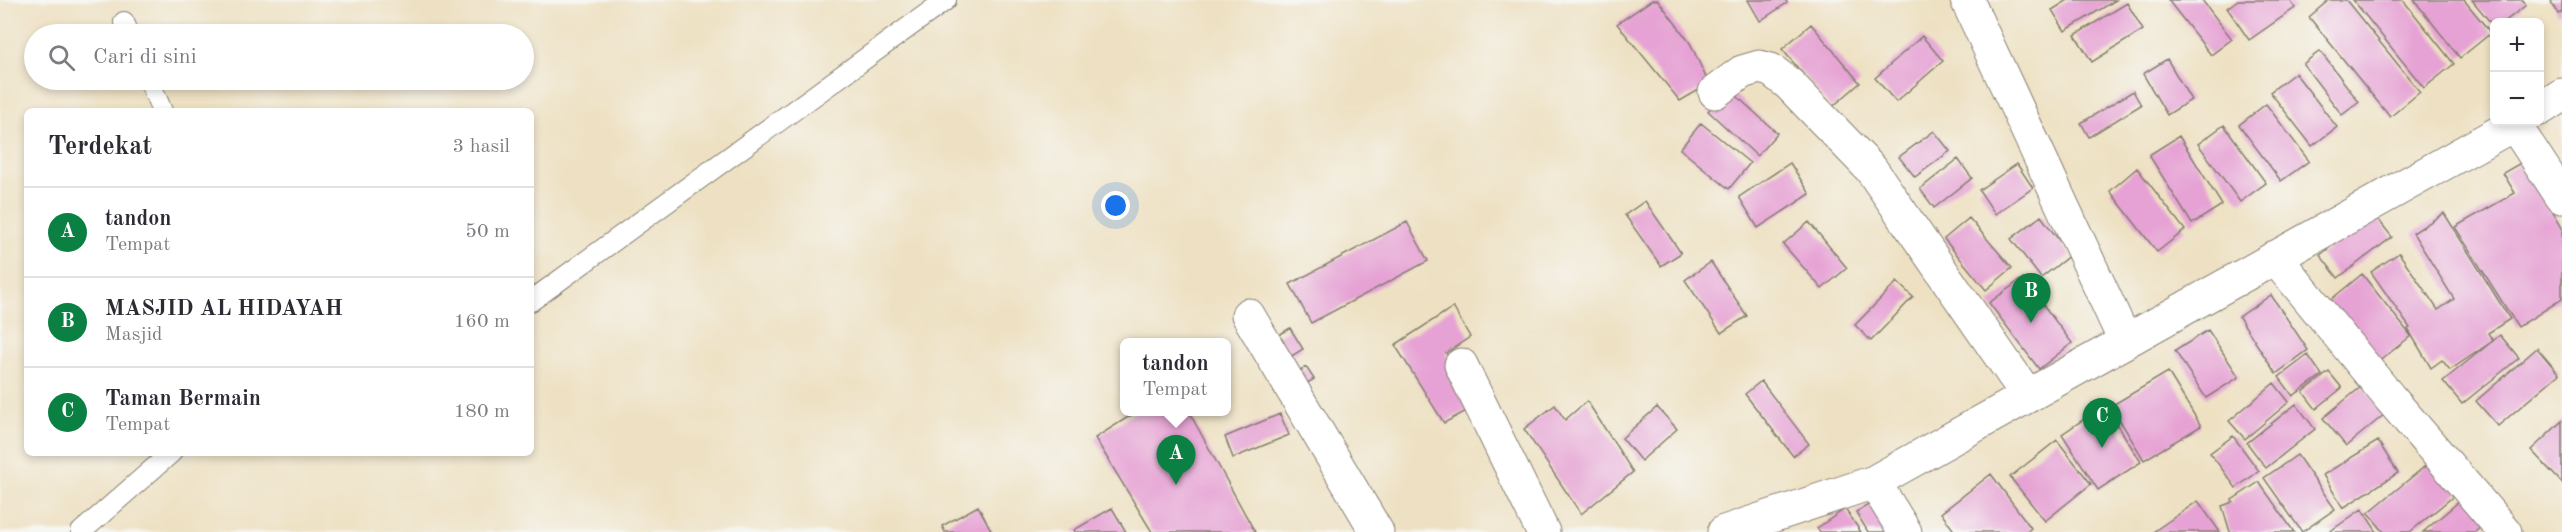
<!DOCTYPE html>
<html lang="id">
<meta charset="utf-8">
<style>
:root{--surface:#fff;--page:#f7f7f7;--text:#2b2b33;--muted:#7c7c81;--line:#e1e1e2;--accent:#0b8043}
body{margin:0;font-family:"Old Standard TT",serif;background:var(--page);color:var(--text)}
.controls{position:absolute;right:18px;top:18px;display:grid;overflow:hidden;border-radius:9px;box-shadow:0 3px 9px #0003}
.controls button{width:54px;height:54px;display:grid;place-items:center;padding:0;border:0;border-bottom:2px solid var(--line);background:var(--surface);color:var(--text);font:30px sans-serif}
.you{position:absolute;left:1116px;top:206px;width:21px;height:21px;margin:-15px;border:4px solid #fff;border-radius:50%;background:#1a73e8;box-shadow:0 0 0 9px #1a73e833}
.badge{display:grid;place-items:center;width:39px;height:39px;border-radius:50%;background:var(--accent);color:#fff;font-size:20px;font-weight:700}
.pin{position:absolute;translate:-50% -50px;filter:drop-shadow(0 2px 3px #0008)}
.pin::after{content:'';position:absolute;top:32px;width:21px;height:18px;background:inherit;clip-path:polygon(0 0,100% 0,50% 100%)}
.popup{position:absolute;left:1120px;top:338px;width:111px;height:78px;box-sizing:border-box;display:grid;place-content:center;border-radius:9px;background:var(--surface);filter:drop-shadow(0 2px 4px #0005);font-size:20px;white-space:nowrap;color:var(--muted)}
.popup b{font-size:22px;color:var(--text)}
.popup::after{content:'';position:absolute;left:50%;top:100%;margin-left:-12px;border:12px solid transparent;border-top-color:var(--surface)}
.list{margin:0;padding:0;list-style:none}
h2{display:flex;justify-content:space-between;align-items:center;height:78px;margin:0;padding:0 24px;font-size:26px}
h2 small{font-size:20px;font-weight:400;color:var(--muted)}
.list li{display:grid;grid-template-columns:39px 1fr auto;gap:18px;align-items:center;box-sizing:border-box;height:90px;padding:0 24px;border-top:2px solid var(--line)}
.list b{display:block;font-size:22px;white-space:nowrap}
.list p{margin:0;font-size:20px;white-space:nowrap;color:var(--muted)}
.list em{font-size:20px;font-style:normal;color:var(--muted)}
.icon{flex:none;width:33px;height:33px;fill:none;stroke:currentColor;stroke-width:2;stroke-linecap:round;stroke-linejoin:round}
.map{position:relative;flex:none;width:2562px;height:532px;overflow:hidden}
.search{position:absolute;background:var(--surface);box-shadow:0 3px 9px #0003;left:24px;top:24px;width:510px;height:66px;display:flex;align-items:center;gap:15px;box-sizing:border-box;padding:0 21px;border-radius:33px;color:var(--muted);font-size:22px}
.panel{position:absolute;background:var(--surface);box-shadow:0 3px 9px #0003;left:24px;top:108px;width:510px;height:348px;border-radius:9px}
.map>svg:first-child{display:block}
.building{fill:#e6a2d4}
.lines{fill:none;stroke-linecap:round;stroke-linejoin:round}
.lane-casing{stroke:#857e70;stroke-width:22}
.street-casing{stroke:#857e70;stroke-width:35}
.lane{stroke:#fff;stroke-width:20}
.street{stroke:#fff;stroke-width:33}
</style>
<div class="map">
<svg width="2562" height="532" viewBox="0 0 2562 532">
<rect width="100%" height="100%" fill="#f6f6f2"/>
<filter id="ink" filterUnits="userSpaceOnUse"><feTurbulence type="fractalNoise" baseFrequency=".0167" numOctaves="2"/><feDisplacementMap in="SourceGraphic" scale="12" xChannelSelector="R" yChannelSelector="G"/><feConvolveMatrix kernelMatrix="1 2 1 2 8 2 1 2 1" color-interpolation-filters="sRGB"/></filter>
<filter id="wash" filterUnits="userSpaceOnUse"><feTurbulence type="fractalNoise" baseFrequency=".008" numOctaves="4" result="noise"/><feDisplacementMap in="SourceGraphic" scale="24" xChannelSelector="R" yChannelSelector="G"/><feGaussianBlur stdDeviation="1.35" result="paint"/><feColorMatrix in="noise" values="0 0 0 0 0 0 0 0 0 0 0 0 0 0 0 0 0 1.4 0 .05"/><feComposite in="paint" operator="in"/></filter>
<g filter="url(#wash)">
<rect width="100%" height="100%" fill="#eee1c3"/>
<g id="blocks">
<path class="building" d="M1652 0H1658L1690 43 1709 84 1680 101 1617 24Z
M1748 0H1786L1787 3 1760 21Z
M2068 0H2116L2065 31 2052 10Z
M2168 0H2202L2232 39 2211 55Z
M2238 0H2290L2295 8 2249 40 2227 8Z
M2329 0H2346L2420 92 2390 117 2309 17Z
M2353 0H2403L2454 64 2424 88Z
M2414 0H2464L2491 33 2460 58Z
M2472 0H2523L2526 5 2504 22H2494V27Z
M2550 0H2562V12L2558 14Z
M2127 3 2143 30 2092 62 2075 35Z
M1811 24 1860 83 1831 108 1782 49Z
M1922 36 1943 61 1896 102 1875 78Z
M2320 51 2359 102 2342 115 2303 64Z
M2167 59 2191 100 2167 115 2143 74Z
M2295 73 2337 127 2312 146 2270 92Z
M1728 88 1777 133 1757 156 1708 111Z
M2133 91 2141 105 2089 137 2081 123Z
M2266 104 2309 161 2281 181 2239 125Z
M1701 123 1750 163 1729 189 1680 149Z
M2224 125 2266 183 2240 202 2198 144Z
M1934 131 1950 151 1915 177 1899 157Z
M2179 136 2222 205 2192 224 2149 155Z
M1958 159 1972 178 1934 208 1920 189Z
M2524 161 2562 228V299L2518 327 2455 227 2515 193 2503 173Z
M1790 163 1810 194 1758 228 1739 197Z
M2017 164 2033 188 1995 214 1979 190Z
M2137 168 2185 230 2157 252 2110 191Z
M1645 201 1681 253 1661 266 1625 215Z
M2444 213 2510 319 2488 333 2493 341 2450 370 2442 360 2431 368 2408 329 2410 328 2371 272 2399 253 2438 310 2454 299 2413 233Z
M2374 214 2392 237 2338 278 2320 255Z
M2041 216 2070 255 2041 278 2011 239Z
M1969 218 2012 268 1986 290 1944 239Z
M1407 222 1428 261 1311 323 1290 284Z
M1809 222 1847 268 1822 289 1783 244Z
M1711 262 1747 316 1721 333 1685 280Z
M2362 274 2411 336 2372 367 2323 306Z
M2023 278 2072 343 2039 369 1989 303Z
M1897 282 1913 297 1871 341 1855 325Z
M2271 295 2308 350 2276 374 2239 317Z
M1453 307 1470 337 1446 353 1476 406 1444 423 1395 345Z
M1290 328 1303 349 1282 362 1269 341Z
M2208 330 2239 377 2206 398 2175 351Z
M2500 335 2519 358 2462 404 2443 381Z
M2537 348 2559 374 2498 426 2476 401Z
M2308 355 2322 375 2293 396 2279 377Z
M1306 367 1314 379 1301 387 1293 374Z
M2168 372 2201 426 2144 460 2111 406Z
M2329 372 2342 388 2316 409 2303 392Z
M1761 381 1809 444 1793 456 1745 394Z
M2274 383 2289 402 2245 439 2229 421Z
M2362 386 2385 414 2346 446 2323 418Z
M1587 401 1633 472 1581 514 1524 429 1555 405 1565 420Z
M2296 404 2315 429 2266 468 2247 443Z
M2105 405 2141 462 2098 490 2062 434Z
M1657 407 1677 429 1641 461 1622 438Z
M1136 412H1189L1255 532H1152L1095 438Z
M1280 414 1289 435 1233 458 1225 437Z
M2562 421V483L2531 450Z
M2233 436 2259 471 2236 488 2210 453Z
M2057 440 2091 484 2045 521 2010 477Z
M2378 441 2398 473 2343 508 2323 475Z
M2297 455 2335 509 2302 532 2264 478Z
M2435 458 2461 490 2410 532H2384L2368 513Z
M1991 474 2031 528 2027 532H1955L1941 513Z
M2259 482 2294 532H2230L2222 506 2233 502 2232 500Z
M2469 493 2491 518 2475 532H2423Z
M1882 497 1903 532H1868L1856 512Z
M2198 501 2220 532H2153Z
M978 506 992 532H945L942 526Z
M1112 508 1126 532H1075L1074 530Z
M1845 509 1861 532H1820L1817 528Z
M2362 509 2377 532H2329Z"/>
</g>
</g>
<g filter="url(#ink)">
<use href="#blocks" fill-opacity="0" stroke="#857e70" stroke-width="1.5"/>
<g class="lines">
<g class="lane-casing">
<path id="lane" d="M124 22 129 34
M149 80 162 111
M531 301 946 0
M81 532 171 453"/>
</g>
<g class="street-casing">
<path id="street" d="M1967 0 2125 341
M1715 92 1742 72 1759 67 1771 70 1789 84 1871 169 2028 396
M2540 109 2562 95
M2514 124 2562 197
M2275 257 2390 398 2505 532
M1248 315 1377 532
M1461 365 1543 532
M1874 482 1905 532
M1724 532 1874 482 2518 122"/>
</g>
<use href="#lane" class="lane"/>
<use href="#street" class="street"/>
</g>
</g>
</svg>
<div class="controls">
<button>+</button>
<button>−</button>
</div>
<div class="you"></div>
<div class="pin badge" style="left:1176px;top:485px">A</div>
<div class="popup"><b>tandon</b>Tempat</div>
<div class="pin badge" style="left:2031px;top:323px">B</div>
<div class="pin badge" style="left:2102px;top:448px">C</div>
<div class="search"><svg class="icon" aria-label="search" viewBox="0 0 24 24"><circle cx="10" cy="10" r="6"/><path d="M15 15l6 6"/></svg>Cari di sini</div>
<section class="panel">
<h2>Terdekat<small>3 hasil</small></h2>
<ul class="list">
<li><span class="badge">A</span><div><b>tandon</b><p>Tempat</p></div><em>50 m</em></li>
<li><span class="badge">B</span><div><b>MASJID AL HIDAYAH</b><p>Masjid</p></div><em>160 m</em></li>
<li><span class="badge">C</span><div><b>Taman Bermain</b><p>Tempat</p></div><em>180 m</em></li>
</ul>
</section>
</div>
